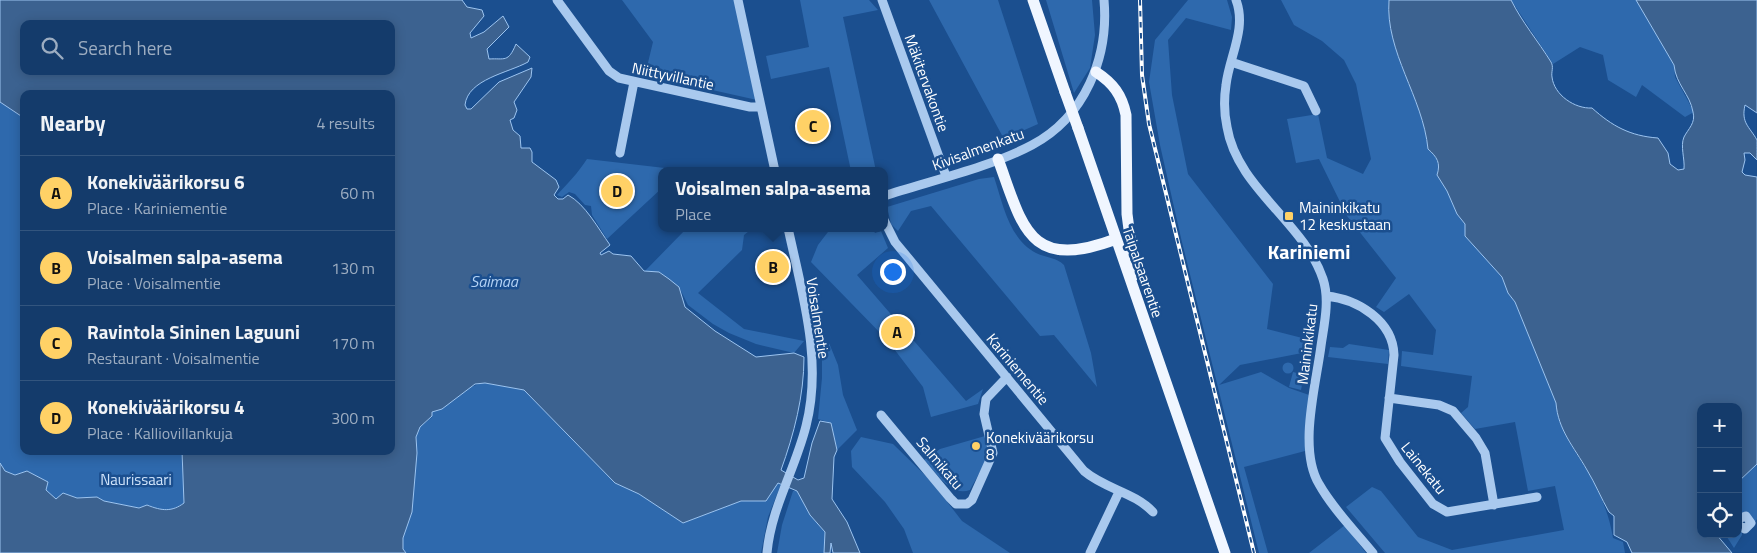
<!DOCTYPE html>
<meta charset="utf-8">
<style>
:root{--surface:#143b6b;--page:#214673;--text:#f1f3f6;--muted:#9dadc1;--line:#33557e;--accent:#ffd166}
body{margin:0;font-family:"Titillium Web",sans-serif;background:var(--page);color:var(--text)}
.controls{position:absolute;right:15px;bottom:15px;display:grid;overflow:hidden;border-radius:10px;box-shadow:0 2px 12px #0003}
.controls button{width:45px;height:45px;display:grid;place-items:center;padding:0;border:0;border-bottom:1px solid var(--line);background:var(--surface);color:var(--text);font:25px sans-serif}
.you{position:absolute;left:892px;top:271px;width:18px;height:18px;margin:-12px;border:4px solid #fff;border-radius:50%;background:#1a73e8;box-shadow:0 0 0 8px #1a73e833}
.badge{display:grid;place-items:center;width:32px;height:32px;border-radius:50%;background:var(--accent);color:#111;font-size:16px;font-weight:700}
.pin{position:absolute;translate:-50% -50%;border:2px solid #fff;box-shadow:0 1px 5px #0006}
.popup{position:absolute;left:658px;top:167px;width:230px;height:65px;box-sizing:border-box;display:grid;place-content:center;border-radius:10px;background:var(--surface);filter:drop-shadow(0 1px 4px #0005);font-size:16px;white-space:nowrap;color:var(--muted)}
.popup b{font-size:19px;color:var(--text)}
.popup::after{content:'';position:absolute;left:50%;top:100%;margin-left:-10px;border:10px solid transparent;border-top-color:var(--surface)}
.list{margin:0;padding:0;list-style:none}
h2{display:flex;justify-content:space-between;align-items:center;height:65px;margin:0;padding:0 20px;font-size:21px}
h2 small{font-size:16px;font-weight:400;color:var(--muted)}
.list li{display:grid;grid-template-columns:32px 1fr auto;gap:15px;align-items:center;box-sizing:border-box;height:75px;padding:0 20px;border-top:1px solid var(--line)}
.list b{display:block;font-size:19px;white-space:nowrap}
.list p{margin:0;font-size:16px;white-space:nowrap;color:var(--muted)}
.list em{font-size:16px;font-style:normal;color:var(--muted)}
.icon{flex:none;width:28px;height:28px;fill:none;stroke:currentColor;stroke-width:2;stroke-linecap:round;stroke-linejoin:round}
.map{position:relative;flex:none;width:1757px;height:553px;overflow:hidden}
.search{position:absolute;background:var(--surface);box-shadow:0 2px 12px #0003;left:20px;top:20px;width:375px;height:55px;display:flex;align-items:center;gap:12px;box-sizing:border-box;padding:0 18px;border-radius:10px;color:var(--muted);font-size:19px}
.panel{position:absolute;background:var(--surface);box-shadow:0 2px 12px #0003;left:20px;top:90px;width:375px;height:365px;border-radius:10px}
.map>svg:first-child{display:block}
.green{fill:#2e69ad}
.water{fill:#3c6290;stroke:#9cc4f0;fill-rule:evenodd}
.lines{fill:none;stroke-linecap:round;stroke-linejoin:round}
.minor{stroke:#a9c9ee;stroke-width:9}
.major{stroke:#f0f6ff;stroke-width:11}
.rail-casing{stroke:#fff;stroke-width:4}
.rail{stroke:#1b4f8f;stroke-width:2;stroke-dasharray:5.5;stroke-linecap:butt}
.major-bridge{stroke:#f0f6ff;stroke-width:11}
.poi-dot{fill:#ffd166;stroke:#1b4f8f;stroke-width:2}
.labels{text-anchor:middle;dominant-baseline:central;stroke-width:5;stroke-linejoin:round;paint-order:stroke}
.street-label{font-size:15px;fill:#fff;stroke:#1b4f8f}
.poi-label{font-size:15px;fill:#fff;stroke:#1b4f8f;text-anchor:start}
.park-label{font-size:15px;fill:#cfe3fa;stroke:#1b4f8f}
.water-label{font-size:16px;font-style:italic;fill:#b5d3f5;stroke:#1b4f8f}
.district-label{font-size:20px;font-weight:bold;fill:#fff;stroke:#1b4f8f}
</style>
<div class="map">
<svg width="1757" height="553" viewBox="0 0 1757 553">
<rect width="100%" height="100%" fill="#1b4f8f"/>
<path class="green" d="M622 0H735L757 100 645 75 653 42Z
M800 0H869L878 10 843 17 876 171H851L829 67 771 79 766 56 809 47Z
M929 0H998L1038 124 1004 139Z
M1046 0H1092L1095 35 1090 68 1074 93Z
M1188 0H1227L1232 17 1231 30 1186 18 1168 40 1172 95 1188 174 1273 284 1267 329 1314 341 1302 353 1240 365 1219 385 1261 372 1289 388 1312 396 1305 451 1244 467 1268 553H1259L1181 238 1160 145 1149 82 1155 40Z
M1281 0H1389C1385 52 1423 97 1428 149 1437 157 1441 163 1437 175L1447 191 1457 214 1465 224V236L1502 277 1508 293 1515 302 1556 403C1558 430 1573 447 1586 469 1599 490 1609 513 1613 538L1623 542 1625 553H1385L1346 507 1372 487 1381 491 1418 537 1452 550 1564 530 1555 486 1528 491 1515 422 1475 429 1461 413 1468 407 1472 376 1401 366 1402 351 1433 355 1436 330 1409 294 1384 312 1376 307 1396 278 1347 216 1319 159 1296 163 1287 119 1318 114 1327 158 1363 174 1371 159 1356 84 1344 60 1322 41 1294 25Z
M1511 0H1636L1674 65 1675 77 1694 112 1685 117 1642 85 1636 97 1608 80 1603 55 1580 47 1553 64Z
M0 102 24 118V451H182L184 503C172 512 162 511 147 505L139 508 104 501 97 497 77 498 63 493 56 499 46 490 47 482 27 471 15 475 5 471 0 463Z
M587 159 682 170 662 171V188L607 239 592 215 591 206 585 205 575 194 569 192 562 197 557 195C568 183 578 173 587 159Z
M994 177C1003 204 1009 239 1036 253 1046 258 1056 257 1064 265L1091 353 1097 387 1054 335 1040 336 931 206 911 211 898 231 891 224 887 207 979 179Z
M687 228H753L744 235 742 250 698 293 744 329 804 341 794 353 756 344 729 333 713 324 688 305 679 287 644 272Z
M831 228H872L875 233 881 231 888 248 857 275 966 401 983 389 978 404 931 417 923 387 888 341 811 262 818 245Z
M829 343 838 365 843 395 857 430 837 450 831 423 818 419 822 378V345Z
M1349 344 1389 350 1388 364 1328 357 1330 347 1343 348Z
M1282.5 368a5.5 5.5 0 1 1 11 0a5.5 5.5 0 1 1-11 0Z
M1293 372 1304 375 1301 390 1289 387Z
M485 383 524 390 615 483 639 494 683 523 741 501H765L777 482 781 484 768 517 761 553H406L403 549V538L417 453 416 436 420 427 432 417V412C452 406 463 385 485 383Z
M985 436C993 457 979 472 970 490 950 497 937 473 924 460L940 449Z
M861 437 893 444 931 481 962 521 1010 553H913L904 529 885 502 852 467 851 451Z
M1757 464V519L1755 522 1738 519V482Z
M793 491H797L810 515 825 532 824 553H777L782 525Z
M1345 525 1366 553H1309Z
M1738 525 1742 528V535L1734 548 1725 534H1738Z"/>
<path class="water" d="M0 0H462L467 7 482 10 484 16 470 33 471 38 484 32 503 16 509 27 487 49 489 59C505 58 508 63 516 44L530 57 528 62C508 73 468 79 465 105L467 109H471L499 82 532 68 531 77 514 102 517 110 514 118 510 120 513 130 520 136 521 148H530L532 152V162L556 180 559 187 554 195 558 199H563L568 195C585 204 598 228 610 245L600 253 601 255 609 251 613 254 631 256 644 271 659 272 669 279 679 287 685 307 715 331 756 357 794 353 804 357C804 396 794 434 781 470L798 480 804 478 812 443 820 421 831 423 837 450 834 457 832 499 847 522 860 553H833L831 543 830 553H824L825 532 810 515 797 491 778 483 766 501H741L683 523 639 494 615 483 524 390 485 383 475 384 442 409 432 412V416L420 427 416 437 417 453 412 512 403 538V549L406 553H0V463L5 471 15 475 27 471 48 482 46 490 56 499 63 493 77 498 97 497 104 501 139 508 147 505C162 511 172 512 184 503L182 451H391V94H24V118L0 102ZM24 24H391V71H24Z
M1389 0H1511C1522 22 1538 41 1551 62 1554 67 1551 72 1552 77 1554 95 1575 109 1592 108 1612 126 1630 136 1658 138L1668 153 1670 164 1678 170 1684 169C1685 159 1680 146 1684 137 1688 129 1696 123 1693 112 1690 94 1676 85 1674 65L1636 0H1757V113L1745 105C1741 123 1749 126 1757 140 1757 144 1757 155 1757 160L1750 153H1744L1745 160 1742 172 1745 175 1757 177V464L1738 482V407H1701V534H1716L1732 553H1632L1627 542 1614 535V516L1609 512C1601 498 1595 483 1587 470 1574 447 1558 430 1556 403L1515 302 1508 293 1502 277 1465 236V224L1457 214 1447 191 1437 175C1441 163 1437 157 1428 149 1423 97 1385 52 1389 0Z"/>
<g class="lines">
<path class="minor" d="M557 0 609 71 619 78 750 107H761
M738 0 775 171
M882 0 946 176
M1236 0C1247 29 1229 57 1226 85 1224 98 1224 113 1227 127 1237 188 1304 222 1323 279 1330 300 1324 325 1321 346 1316 385 1298 449 1319 484 1333 509 1355 531 1373 553
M1231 62 1304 86 1316 111
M620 153 634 82
M884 196C930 181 991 167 1032 145 1085 117 1109 57 1104 0
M884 220 895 242 1084 471C1105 489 1134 492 1153 512
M1326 296C1358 299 1393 321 1394 355L1385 438 1400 462 1433 504 1447 512 1537 497
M1389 398 1439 405 1453 411 1476 438 1485 453 1494 505
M881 415 950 498 956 504H967L972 500 993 453 984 414 986 399 1007 377
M1738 519 1746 516 1751 523 1745 529 1738 525
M767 553C771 508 795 470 806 426 823 360 802 293 788 228
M1090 553 1119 492"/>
<path class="major" d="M1033 0 1065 92
M1096 72C1113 83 1122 95 1126 115L1127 214 1135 275
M1078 128 1225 553
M998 159C1023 227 1028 272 1116 239"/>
<g class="rail-casing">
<path id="rail" d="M1140 0 1142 75 1149 124 1254 553"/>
</g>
<use href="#rail" class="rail"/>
<path class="major-bridge" d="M1065 92 1078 128"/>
</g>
<g class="poi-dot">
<rect x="1284" y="211" width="10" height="10" rx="2.5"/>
<circle cx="976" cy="446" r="5"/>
</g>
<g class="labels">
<g class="street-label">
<text transform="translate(673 76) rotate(12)">Niittyvillantie</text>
<text transform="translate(927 83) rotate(70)">Mäkitervakontie</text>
<text transform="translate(978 149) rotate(-20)">Kivisalmenkatu</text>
<text transform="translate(1143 272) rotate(71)">Taipalsaarentie</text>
<text transform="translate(818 318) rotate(81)">Voisalmentie</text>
<text transform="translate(1307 344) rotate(-83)">Maininkikatu</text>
<text transform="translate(1018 369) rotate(50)">Kariniementie</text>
<text transform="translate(940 463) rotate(50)">Salmikatu</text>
<text transform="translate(1424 468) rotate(51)">Lainekatu</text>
</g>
<g class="poi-label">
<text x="1299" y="207">Maininkikatu<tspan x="1299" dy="17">12 keskustaan</tspan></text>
<text x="986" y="437">Konekiväärikorsu<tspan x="986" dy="17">8</tspan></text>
</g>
<g class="park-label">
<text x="136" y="479">Naurissaari</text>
</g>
<g class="water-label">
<text x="494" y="281">Saimaa</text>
</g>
<g class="district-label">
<text x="1309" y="251">Kariniemi</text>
</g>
</g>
</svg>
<div class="controls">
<button>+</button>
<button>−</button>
<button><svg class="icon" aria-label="locate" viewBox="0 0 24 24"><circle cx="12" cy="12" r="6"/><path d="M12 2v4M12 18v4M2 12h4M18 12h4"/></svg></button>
</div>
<div class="you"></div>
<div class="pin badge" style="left:897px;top:332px">A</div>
<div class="pin badge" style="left:773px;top:267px">B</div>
<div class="popup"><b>Voisalmen salpa-asema</b>Place</div>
<div class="pin badge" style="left:813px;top:126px">C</div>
<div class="pin badge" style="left:617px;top:191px">D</div>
<div class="search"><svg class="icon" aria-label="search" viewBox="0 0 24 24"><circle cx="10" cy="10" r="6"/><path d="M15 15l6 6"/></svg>Search here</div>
<section class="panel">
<h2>Nearby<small>4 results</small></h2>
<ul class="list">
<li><span class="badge">A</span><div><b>Konekiväärikorsu 6</b><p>Place · Kariniementie</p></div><em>60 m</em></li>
<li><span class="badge">B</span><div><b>Voisalmen salpa-asema</b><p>Place · Voisalmentie</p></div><em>130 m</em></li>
<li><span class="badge">C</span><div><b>Ravintola Sininen Laguuni</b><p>Restaurant · Voisalmentie</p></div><em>170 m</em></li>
<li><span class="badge">D</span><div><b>Konekiväärikorsu 4</b><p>Place · Kalliovillankuja</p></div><em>300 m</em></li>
</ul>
</section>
</div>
